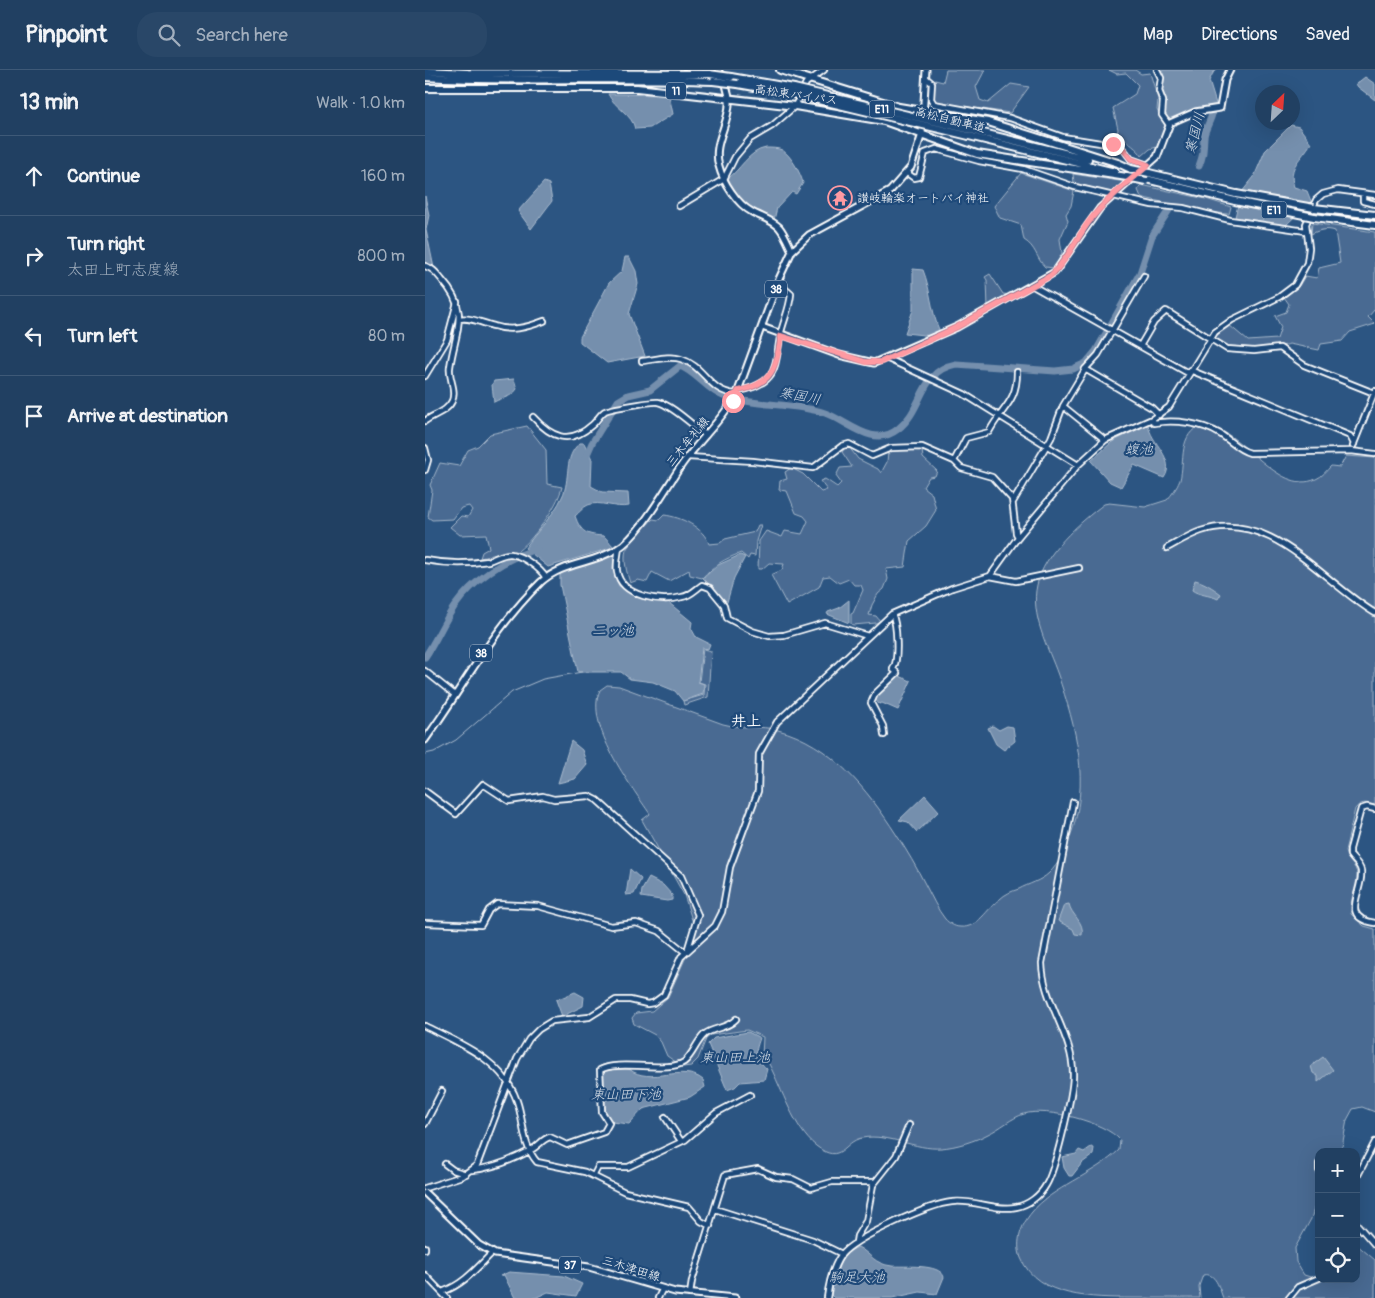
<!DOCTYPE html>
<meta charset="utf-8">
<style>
:root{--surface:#214062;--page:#294768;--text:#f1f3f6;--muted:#a2afbe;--line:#3e5977}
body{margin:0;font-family:Pangolin,"Klee One",sans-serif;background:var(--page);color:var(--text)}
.controls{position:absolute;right:15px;bottom:15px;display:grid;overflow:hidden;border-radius:10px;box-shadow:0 5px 20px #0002}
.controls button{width:45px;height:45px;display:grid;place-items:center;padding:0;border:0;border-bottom:1px solid var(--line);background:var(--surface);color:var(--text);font:25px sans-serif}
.compass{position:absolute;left:830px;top:15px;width:45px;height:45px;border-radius:50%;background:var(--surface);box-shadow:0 5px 20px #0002;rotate:25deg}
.stop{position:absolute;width:15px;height:15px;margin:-11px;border:4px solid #ff9aa2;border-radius:50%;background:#fff}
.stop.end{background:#ff9aa2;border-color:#fff;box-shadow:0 1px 5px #0008}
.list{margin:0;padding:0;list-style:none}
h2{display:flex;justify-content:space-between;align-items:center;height:65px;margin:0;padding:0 20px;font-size:21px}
h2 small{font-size:16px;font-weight:400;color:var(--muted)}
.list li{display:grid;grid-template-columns:32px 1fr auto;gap:15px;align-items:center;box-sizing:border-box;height:80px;padding:0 20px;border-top:1px solid var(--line)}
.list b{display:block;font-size:19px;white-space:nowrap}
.list p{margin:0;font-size:16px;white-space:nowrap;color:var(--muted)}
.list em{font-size:16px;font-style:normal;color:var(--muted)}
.icon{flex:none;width:28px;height:28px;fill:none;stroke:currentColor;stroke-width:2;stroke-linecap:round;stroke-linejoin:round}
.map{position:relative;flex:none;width:950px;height:1228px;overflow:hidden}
header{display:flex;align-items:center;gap:30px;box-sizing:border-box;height:70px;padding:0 25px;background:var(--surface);border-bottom:1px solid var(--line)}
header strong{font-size:24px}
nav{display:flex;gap:28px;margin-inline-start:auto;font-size:18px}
.search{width:350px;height:45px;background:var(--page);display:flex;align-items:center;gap:12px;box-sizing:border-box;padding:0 18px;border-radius:20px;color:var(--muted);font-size:19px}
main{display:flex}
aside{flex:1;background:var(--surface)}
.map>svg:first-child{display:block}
.green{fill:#486b92;stroke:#a4b5c8}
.water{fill:#748fad;stroke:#acbcce}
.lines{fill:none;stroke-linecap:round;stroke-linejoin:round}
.stream{stroke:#acbcce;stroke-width:1}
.river{stroke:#748fad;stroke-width:7}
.minor-casing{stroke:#fff;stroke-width:8}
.major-casing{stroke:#fff;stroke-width:9}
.highway-casing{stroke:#fff;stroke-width:10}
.minor{stroke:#1f4a7a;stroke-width:4.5}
.major{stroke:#1f4a7a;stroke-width:5}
.highway{stroke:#1f4a7a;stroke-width:6}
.highway-bridge-casing{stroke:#fff;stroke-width:10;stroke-linecap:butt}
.highway-bridge{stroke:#1f4a7a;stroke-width:6}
.route{stroke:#ff9aa2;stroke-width:6}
.labels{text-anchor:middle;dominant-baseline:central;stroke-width:4.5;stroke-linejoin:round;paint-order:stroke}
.shield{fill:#1f4a7a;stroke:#bcc9d7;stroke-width:1}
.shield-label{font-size:11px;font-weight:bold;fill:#fff}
.street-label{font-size:12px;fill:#fff;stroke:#1f4a7a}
.poi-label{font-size:12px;fill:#fff;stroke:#1f4a7a;text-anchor:start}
.water-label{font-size:14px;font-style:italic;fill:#d5dde6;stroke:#1f4a7a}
.quarter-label{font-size:15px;font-weight:bold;fill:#fff;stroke:#1f4a7a}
</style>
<header>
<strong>Pinpoint</strong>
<div class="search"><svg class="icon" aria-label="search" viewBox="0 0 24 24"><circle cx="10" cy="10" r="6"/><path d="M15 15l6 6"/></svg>Search here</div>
<nav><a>Map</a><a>Directions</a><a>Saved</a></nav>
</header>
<main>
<aside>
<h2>13 min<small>Walk · 1.0 km</small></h2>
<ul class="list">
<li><svg class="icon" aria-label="ahead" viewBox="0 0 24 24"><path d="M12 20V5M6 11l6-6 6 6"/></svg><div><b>Continue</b></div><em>160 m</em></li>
<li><svg class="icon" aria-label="right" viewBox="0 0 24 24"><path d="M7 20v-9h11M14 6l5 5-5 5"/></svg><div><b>Turn right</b><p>太田上町志度線</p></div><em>800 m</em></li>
<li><svg class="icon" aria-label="left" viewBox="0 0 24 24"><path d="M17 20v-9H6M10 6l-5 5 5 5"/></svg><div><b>Turn left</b></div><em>80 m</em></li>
<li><svg class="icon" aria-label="arrive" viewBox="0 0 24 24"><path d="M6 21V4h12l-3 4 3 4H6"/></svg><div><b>Arrive at destination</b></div></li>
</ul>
</aside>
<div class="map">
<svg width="950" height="1228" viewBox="0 0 950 1228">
<rect width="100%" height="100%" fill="#2c5582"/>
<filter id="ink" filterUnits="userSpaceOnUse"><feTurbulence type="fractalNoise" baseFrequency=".02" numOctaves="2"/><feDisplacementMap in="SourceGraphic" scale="10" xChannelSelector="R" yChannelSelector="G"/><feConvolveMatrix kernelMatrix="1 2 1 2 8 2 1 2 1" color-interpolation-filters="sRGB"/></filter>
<g filter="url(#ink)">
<path class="green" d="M521 0H560L551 17 555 30 563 33 586 14 604 17 585 43 510 32 508 27 510 10 518 12Z
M684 0H710L716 4 725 3 733 29 732 40 741 58 735 76 725 79 717 86C713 78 702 74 699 66H692L693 59 688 38 710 24 713 15 701 3 692 4Z
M596 103 649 121 646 136 641 144 643 151 635 169 637 183 629 198 620 197C611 188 611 177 599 170L596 155 575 148 569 136Z
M648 104 701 112 687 123 649 113Z
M716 115 781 129 806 137 804 144C799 145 725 130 716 127L713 120Z
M887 153 950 162V239L943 247 950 254 925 262 917 271 896 274 894 280 864 274C859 277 813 281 805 279 798 277 794 272 790 267L804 255 823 271 852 269 856 257 850 246 861 242 864 234 859 227 874 216 880 206 892 208 894 198 915 193 910 161C902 158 894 160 886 164Z
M565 204 578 224 586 225 563 238 562 210 560 207Z
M777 355C816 356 852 427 891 409 898 406 901 401 906 396L915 397 921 386 950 388V735C941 733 936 731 930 739L920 781C921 791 932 795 932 805 932 818 924 830 926 844L939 856 950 859V1042L937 1037 928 1039 922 1050 916 1082H894V1122L886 1149 870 1178 871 1192 879 1205 892 1209H931V1174L950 1190V1228H798C794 1218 791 1202 778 1205L774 1216 775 1228C753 1228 730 1228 707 1228 669 1228 612 1228 596 1188 590 1172 596 1155 607 1142 626 1118 670 1104 694 1080L695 1070C680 1052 622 1037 599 1044 586 1048 576 1058 563 1064 550 1071 531 1077 516 1078 490 1080 464 1063 437 1068 418 1071 417 1096 391 1076 369 1059 357 1019 344 994L337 987 338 967 322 960 286 965 281 969 273 989 266 996 258 997 242 986 236 972 230 965 209 954 207 948 211 943 227 941 243 927 260 889 268 865V853L259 825 217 750 225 744C206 716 159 654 175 620L182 615 194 616 298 654C316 659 335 655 353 660 406 674 442 719 471 764 482 781 492 798 501 816 507 827 512 839 520 849 524 853 529 857 535 857 553 859 562 838 575 829 580 824 587 821 594 819 603 814 616 811 624 803 634 794 640 780 645 767 666 713 651 657 633 605 623 577 605 545 612 515 619 483 654 453 679 434L684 433 720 437 742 430C747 424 752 418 755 410 760 390 753 364 777 355Z
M102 356 121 380 122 414 137 417C133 436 106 473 90 483 79 480 67 486 55 488L57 482 64 478 61 464 35 465 25 457 36 446 43 447 47 440 44 436 36 438 28 449 7 450 3 447 7 420 5 415 15 393 34 396 43 380 53 376 65 364Z
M424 377 433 389 453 399 456 403 462 392 463 382 469 380H497L498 388 512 401 510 406 504 407 498 417 507 424 511 440 501 456 484 471 480 497 461 499 463 509 459 519 453 524 447 535 444 545 451 546 455 551 451 553 428 555 426 554V544L428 543 438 520 436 515H429L424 509 414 513 405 506 398 507 394 517 362 535 346 505 357 500 359 494 344 493 337 499H333L334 471 341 461 357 467 360 461 377 464 383 451 379 446 371 443 362 421 354 420 355 411 362 409 360 402 366 398 378 404 396 422 402 420 395 411 400 409 412 417 416 413 411 406 415 398 427 397 417 382 420 378Z
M239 445C256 447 278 457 284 474L295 473 300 469 330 462 333 455H336L331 471 330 486 325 485 323 489 316 483C299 489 289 495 277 508L265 505 264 500 244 511 227 502 222 512 213 510 205 513C202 503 198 490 201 480 204 474 223 454 228 449L234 450Z
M278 579 286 581 283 627 259 635 258 631 279 625 280 614 274 612Z"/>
<path class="water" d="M730 0H792L788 3 784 11 792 37 783 40 780 37 771 38 741 52 737 41C739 31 742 28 736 19L738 3Z
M940 7 950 14V30L933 17 931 14Z
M183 24 244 25 248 44 225 58 210 59C208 45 189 37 183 24Z
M866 55 874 57 886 73C877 89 862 96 869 117L882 121 886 131 860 156 810 147 816 123 829 107 840 81Z
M341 78C346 78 353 78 357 80 366 85 376 104 378 113L371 124 367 122 352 138 349 150C322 135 319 137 302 109 315 101 323 81 341 78Z
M119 112 124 114 127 131 106 159 93 141Z
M0 126 4 145 1 160 9 198 0 195Z
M200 187H204L211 201 213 214 204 244 220 286 182 293 155 272V267L184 213 197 201Z
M488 199 498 200C506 220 506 242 515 262L508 266 480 263 488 240Z
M89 309 92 319C86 328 78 327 69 332L67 315 69 311Z
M723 354C725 373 752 389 739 408L709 395 696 417 685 412 666 391 687 372Z
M155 373H159L167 389 166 416 177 422 203 423 204 436C190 439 175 430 163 435 158 437 154 443 150 446 156 463 162 465 179 466L189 477 123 497 100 478C112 461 129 445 137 427 146 410 138 386 155 373Z
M189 482 188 500 194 516 220 529 243 532 267 552 266 558 271 567 285 574 283 579 277 578 273 612 279 614 278 624 258 631 250 621 228 612 205 609 196 602H153L135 515V501Z
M315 485 320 487 309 508 302 532 278 508 293 495Z
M770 510C779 512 788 518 796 524L793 529C785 525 773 525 767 520Z
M424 530V553L402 544 403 542 414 538Z
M472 605 486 611 473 640 457 633 454 634 449 628Z
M568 656 574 660 582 656 588 657 590 671 579 680 571 674 563 658Z
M146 671 157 680 162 695 150 709 133 713Z
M500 725 514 741 492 762 483 752 474 750Z
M205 799 216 809 209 824 201 825Z
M224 808 238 815 247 825V830L242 831 216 827 217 820Z
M644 834C646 845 660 852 657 865L650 864 648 859 633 851 639 835Z
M150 922 159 927 158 936 142 944 141 949H138L131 930Z
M323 962 335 968C329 985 329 987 342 999L339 1010 315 1012 310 1017 302 1020 283 974 289 968Z
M898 987 908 1000 893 1012V1006L888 1003 886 996Z
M181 999H204C225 1016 258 993 278 1010L280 1017 265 1027 218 1039 204 1054 187 1052 180 1044 178 1005Z
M666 1077 669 1078 668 1085 657 1093 647 1106H644L639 1098 637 1087 651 1084 654 1080 659 1082Z
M433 1177C446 1184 449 1194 467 1196 479 1197 515 1193 519 1207L512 1224 495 1222 467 1228H409L406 1225C411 1205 411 1186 433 1177Z
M84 1202 139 1206 157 1214 151 1226 123 1222 110 1228H90L79 1205 75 1206Z"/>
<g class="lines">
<path class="stream" d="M0 684 9 682 31 670 87 622 118 609 157 602"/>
<path class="river" d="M774 96C779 83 778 81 779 67 780 56 790 47 787 35
M160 389 167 373 193 331 203 325 225 320 255 296C271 302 282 320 298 326 331 337 367 332 400 343 423 351 448 379 473 359 499 339 494 301 531 294L630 301 648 299 661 293 671 281 715 203 727 166 744 140
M0 587C11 571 18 553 29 537 48 510 80 488 112 479"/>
<g class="minor-casing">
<path id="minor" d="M732 0 736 8 734 21 738 31 737 45 744 55
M501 8 507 13 506 29 509 34 585 48 638 67 688 75 699 80 706 89 723 95
M482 103 489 108 494 107 500 83 511 79 554 91 598 99 650 117 727 135 758 138 805 150 881 161
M938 124V131L950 134
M254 136 299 109 310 87 325 69 347 56 370 36 381 13 399 0
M0 196C9 199 11 203 17 210 46 242 30 261 25 297 23 308 32 319 27 331 22 342 9 344 0 351
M608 216 763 303
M34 249C47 247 56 253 69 256 86 262 103 257 119 251
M715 276 729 252 741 241 802 279 829 281 855 278 879 295 949 323
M463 289 539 324 653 395
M217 291C229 290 244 285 256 289 280 296 283 322 311 324
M660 299 727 338 734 345
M765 300 925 366 929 374
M0 306 22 270 32 232
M313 321C355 313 349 296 356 262 359 250 365 237 366 224L353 213
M638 336 680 370
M108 347C126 367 144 376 167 355 172 351 175 344 180 341 183 339 228 331 233 332 247 335 268 356 281 365
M727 349 729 353C749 349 777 353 795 364 806 371 813 380 825 383L926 381 950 384
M928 376 950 321
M0 378 3 390 0 400
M263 387 328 391 388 398 417 376 424 374 447 386 466 378 497 377 529 391 536 398 567 407 587 429 591 463 593 467
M529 391 541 368 564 362C577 337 592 333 592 302
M588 432 626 368 638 336 661 298 673 285 719 206
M194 478C193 485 191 494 192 501 196 527 237 533 257 527 265 526 271 519 277 515L285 518 299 535 302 548 327 561 344 566 359 565 400 553 443 566
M742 478C753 472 764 465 776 461 846 438 897 512 950 543
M0 490C21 494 43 494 63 491 71 489 78 483 86 484 98 486 115 498 121 508
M565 506 591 511 654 498
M0 601 30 625
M459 665 458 656 446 633 450 624 472 603 468 599C474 590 472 553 467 544
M0 721 31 744 58 714 84 731 118 726 129 729 164 726 172 730 256 806 273 845 263 878
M950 739 942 737 936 739 925 779V785C928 790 935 794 936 801 939 821 913 848 950 853
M0 853 56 855 64 840 72 834 113 836 186 856 211 853 234 861 260 882
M0 956C36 974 78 990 92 1031 99 1051 97 1075 112 1092L160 1102 200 1122 264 1137 276 1151 285 1156
M240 1047 256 1071
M0 1054 17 1021
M20 1094 28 1100 41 1104
M894 1094V1100
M47 1100C68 1098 88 1090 106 1080 114 1076 117 1069 125 1067L142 1075 179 1062 184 1053 177 1042 175 1000C193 989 244 1003 259 992 268 985 271 972 280 964 289 957 302 959 311 949
M169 1105 173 1097H203L260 1070 291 1043 325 1025
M931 1109 950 1072
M0 1118 37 1106 52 1095 92 989 104 969 114 959 127 951 164 947 191 930H205L222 934 228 933 239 925 256 887 290 856 297 842 305 797 333 721 334 684 352 652 467 544 527 518 565 506 593 467 653 395 680 370 727 349 744 337 790 262 807 250 854 227 870 215 882 193 884 178 881 154 891 130 898 124 913 120 950 125
M290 1139 388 1170 417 1184
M931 1153 950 1175
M431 1172 432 1166 441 1151 448 1115 471 1086 484 1055
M0 1177V1179
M0 1205 22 1228
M17 1222C39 1214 51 1199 67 1183
M265 1224 267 1211 300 1105 333 1099 351 1107 368 1109 386 1118 407 1112H450
M233 1228 237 1220
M402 1228C404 1213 407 1198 416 1185 429 1168 505 1134 527 1132 549 1129 569 1141 591 1137 603 1135 615 1126 621 1115 630 1101 648 1024 648 1006 649 966 618 933 617 893L648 732
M864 1228 873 1217 894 1208"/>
</g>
<g class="major-casing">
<path id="major" d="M293 0C322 42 284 64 294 96 298 112 312 134 327 142 336 147 347 150 354 157 360 164 363 173 367 181
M337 257 414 285 449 293 532 257 630 202 675 138 732 87 745 53 770 42 795 38 800 10 805 0
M0 670C39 616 67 560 116 512 138 492 168 494 192 479 216 465 241 417 258 393 276 368 299 348 313 321L354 209 367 181 384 165 465 121 486 97 497 64 501 0
M0 1123 54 1175 70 1184 164 1197 250 1222 310 1228"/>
</g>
<g class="highway-casing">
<path id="highway" d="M355 0 474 37 563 52 693 93 706 99
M0 1 43 3 284 4
M0 7C96 13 192 6 288 11
M306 7 369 18
M313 14 368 24
M0 18H212L370 36 459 51 552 84 702 107
M546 60 663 89
M544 66 690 102
M724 103 811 124
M721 109 810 131
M889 138 950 145
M889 147 950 155"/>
</g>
<use href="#minor" class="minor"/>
<use href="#major" class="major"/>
<use href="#highway" class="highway"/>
<g class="highway-bridge-casing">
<path id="highway-bridge" d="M284 4 306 7
M288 11 313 14
M369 18 546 60
M368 24 544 66
M706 99 724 103
M702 107 721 111
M811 124 889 138
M810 131 889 147"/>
</g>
<use href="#highway-bridge" class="highway-bridge"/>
</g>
</g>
<g class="lines" filter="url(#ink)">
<path class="route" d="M308 331 313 321C348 314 351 298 356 266L441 292H456L532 257 625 206C641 193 653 165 666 149 682 128 704 112 723 95L706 89 699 80 688 74"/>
</g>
<defs>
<g id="temple-ring" transform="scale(1.25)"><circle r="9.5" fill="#1f4a7a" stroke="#ff9aa2" stroke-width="1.5"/><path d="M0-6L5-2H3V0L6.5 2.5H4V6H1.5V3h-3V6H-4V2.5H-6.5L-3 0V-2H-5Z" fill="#ff9aa2"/></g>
</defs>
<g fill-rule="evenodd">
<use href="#temple-ring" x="415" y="128"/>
</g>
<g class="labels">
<g class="shield">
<rect x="241" y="12.5" width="20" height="17" rx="4"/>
<rect x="444.5" y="30.5" width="25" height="17" rx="4"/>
<rect x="836.5" y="131.5" width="25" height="17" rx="4"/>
<rect x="340" y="210.5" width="22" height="17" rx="4"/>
<rect x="45" y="574.5" width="22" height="17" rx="4"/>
<rect x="134" y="1186.5" width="22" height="17" rx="4"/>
</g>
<g class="shield-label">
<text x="251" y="21">11</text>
<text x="457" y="39">E11</text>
<text x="849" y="140">E11</text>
<text x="351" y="219">38</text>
<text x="56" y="583">38</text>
<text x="145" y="1195">37</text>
</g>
<g class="street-label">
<text transform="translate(371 25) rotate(8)">高松東バイパス</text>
<text transform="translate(525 50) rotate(14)">高松自動車道</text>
<text transform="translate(263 372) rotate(-51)">三木牟礼線</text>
<text transform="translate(206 1199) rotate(17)">三木津田線</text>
</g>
<g class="poi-label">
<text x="432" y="128">讃岐輪楽オートバイ神社</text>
</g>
<g class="water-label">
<text transform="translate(770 63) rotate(-76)">寒国川</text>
<text transform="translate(375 326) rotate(11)">寒国川</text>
<text x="714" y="379">蝮池</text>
<text x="188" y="560">二ッ池</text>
<text x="310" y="987">東山田上池</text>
<text x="201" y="1024">東山田下池</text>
<text x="432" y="1207">駒足大池</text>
</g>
<g class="quarter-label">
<text x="321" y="651">井上</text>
</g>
</g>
</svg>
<div class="controls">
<button>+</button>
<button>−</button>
<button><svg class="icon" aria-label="locate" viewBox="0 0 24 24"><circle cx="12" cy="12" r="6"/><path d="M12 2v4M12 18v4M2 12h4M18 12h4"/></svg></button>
</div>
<svg class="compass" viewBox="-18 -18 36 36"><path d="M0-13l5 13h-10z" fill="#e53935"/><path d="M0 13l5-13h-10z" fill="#a2afbe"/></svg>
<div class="stop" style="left:308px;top:331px"></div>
<div class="stop end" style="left:688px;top:74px"></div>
</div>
</main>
